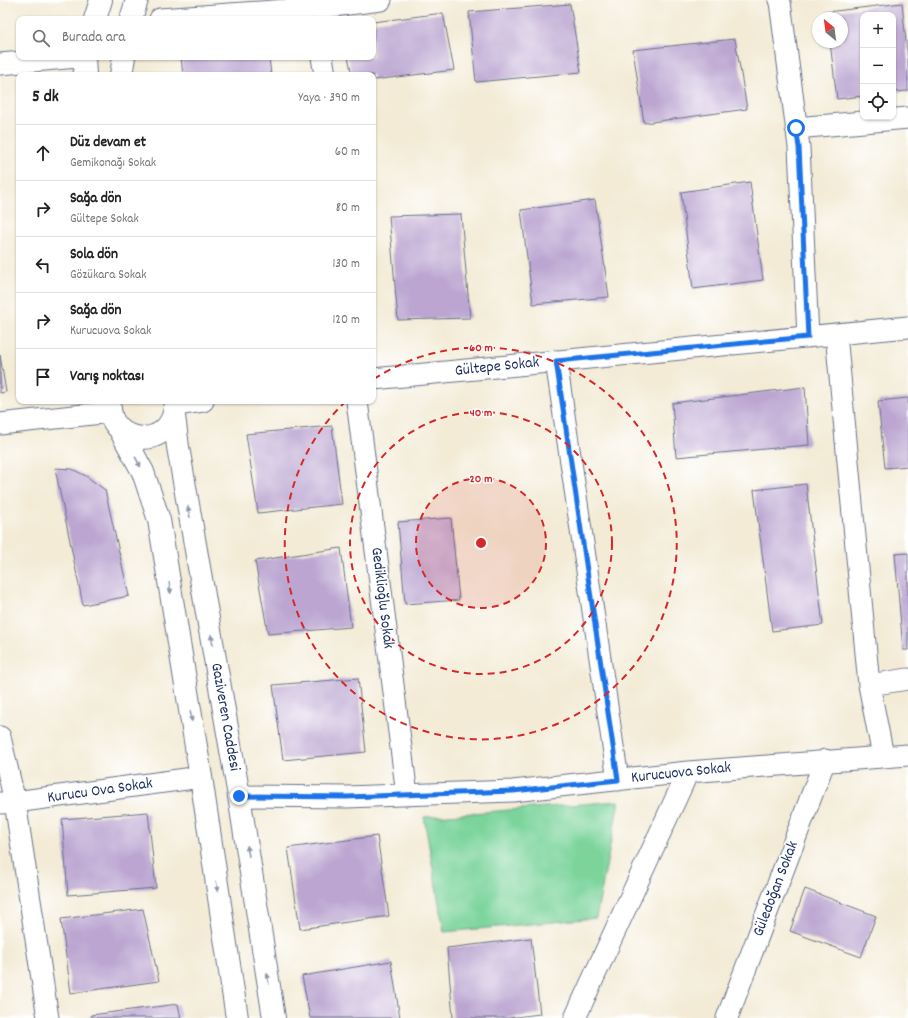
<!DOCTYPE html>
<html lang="tr">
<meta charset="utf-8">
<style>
:root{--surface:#fff;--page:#f6f6f6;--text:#222;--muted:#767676;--line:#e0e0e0}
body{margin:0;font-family:Dekko,sans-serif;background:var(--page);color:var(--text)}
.controls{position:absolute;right:12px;top:12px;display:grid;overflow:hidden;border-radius:8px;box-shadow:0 1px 3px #0004}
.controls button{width:36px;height:36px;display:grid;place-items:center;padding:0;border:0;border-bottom:1px solid var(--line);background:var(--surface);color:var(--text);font:20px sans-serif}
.compass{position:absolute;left:812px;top:12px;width:36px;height:36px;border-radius:50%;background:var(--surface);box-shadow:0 1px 3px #0004;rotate:331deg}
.stop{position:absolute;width:12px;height:12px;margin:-9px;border:3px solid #1a73e8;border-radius:50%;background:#fff}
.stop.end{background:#1a73e8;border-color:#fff;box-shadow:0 1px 4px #0008}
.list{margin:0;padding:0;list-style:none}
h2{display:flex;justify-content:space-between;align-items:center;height:52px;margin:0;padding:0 16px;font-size:17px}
h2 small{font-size:13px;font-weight:400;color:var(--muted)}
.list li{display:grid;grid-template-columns:26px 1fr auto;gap:12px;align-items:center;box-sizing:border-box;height:56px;padding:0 16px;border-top:1px solid var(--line)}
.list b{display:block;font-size:15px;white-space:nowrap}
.list p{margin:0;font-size:13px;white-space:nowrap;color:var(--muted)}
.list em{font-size:13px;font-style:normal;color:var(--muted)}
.icon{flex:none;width:22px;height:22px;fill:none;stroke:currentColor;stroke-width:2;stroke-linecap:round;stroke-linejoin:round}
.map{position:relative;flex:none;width:908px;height:1018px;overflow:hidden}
.search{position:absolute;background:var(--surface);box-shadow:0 1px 3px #0004;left:16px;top:16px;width:360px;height:44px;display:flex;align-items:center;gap:10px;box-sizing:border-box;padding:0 14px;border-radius:8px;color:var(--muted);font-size:15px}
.panel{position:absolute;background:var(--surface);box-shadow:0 1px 3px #0004;left:16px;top:72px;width:360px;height:332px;border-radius:8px}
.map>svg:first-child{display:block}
.green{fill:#7bd49b;stroke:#4b827c}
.building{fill:#bca6d1}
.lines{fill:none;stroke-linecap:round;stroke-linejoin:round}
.street-casing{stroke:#677188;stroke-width:23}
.secondary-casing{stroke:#677188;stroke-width:24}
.street{stroke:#fff;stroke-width:21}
.secondary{stroke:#fff;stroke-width:22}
.oneway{fill:#8d97ae}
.route{stroke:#1a73e8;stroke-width:5}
.ring{fill:none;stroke:#d62828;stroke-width:2;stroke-dasharray:7 5}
.labels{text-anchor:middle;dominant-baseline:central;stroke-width:3;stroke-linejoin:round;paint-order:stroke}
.street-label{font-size:16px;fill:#1b2f5e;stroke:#fff}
.centre{fill:#d62828;stroke:#fff;stroke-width:2}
.ring-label{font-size:12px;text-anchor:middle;font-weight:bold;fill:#d62828;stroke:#fff;stroke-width:3;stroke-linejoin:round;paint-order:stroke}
</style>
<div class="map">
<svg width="908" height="1018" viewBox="0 0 908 1018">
<rect width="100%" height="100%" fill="#fff"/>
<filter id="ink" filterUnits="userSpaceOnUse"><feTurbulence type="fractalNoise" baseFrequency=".025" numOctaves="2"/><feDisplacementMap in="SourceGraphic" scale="8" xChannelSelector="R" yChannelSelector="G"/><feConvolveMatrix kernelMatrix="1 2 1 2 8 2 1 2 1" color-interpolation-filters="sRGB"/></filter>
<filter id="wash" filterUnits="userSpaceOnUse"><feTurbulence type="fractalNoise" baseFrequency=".012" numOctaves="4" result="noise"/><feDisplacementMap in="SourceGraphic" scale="16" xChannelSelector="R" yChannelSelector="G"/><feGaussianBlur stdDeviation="0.9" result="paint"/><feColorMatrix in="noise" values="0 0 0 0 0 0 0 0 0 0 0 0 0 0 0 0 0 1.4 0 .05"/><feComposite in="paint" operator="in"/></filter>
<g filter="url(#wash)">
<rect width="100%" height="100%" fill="#f3ebd6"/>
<path class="green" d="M619 801 596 918 444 932 424 817Z"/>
<g id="blocks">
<path class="building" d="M902 3 908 61V91L893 92V15H863V96L837 99 830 42H842V18H828L827 12Z
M570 4 581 72 476 82 469 12Z
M443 13 454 70 373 80V75H352L348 57H373V22Z
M735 39 747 109 644 123 633 50Z
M181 57H269L271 75H183Z
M750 182 763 280 693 289 681 192Z
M595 200 609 297 533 304 521 210Z
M461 214 470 318 398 320 389 216Z
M0 355 6 392 0 393Z
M805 387 809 445 676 457 672 403Z
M908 398V466L885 468 878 401Z
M332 426 342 504 258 513 246 434Z
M55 468 72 469 86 476 105 490 129 596 83 605Z
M806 484 823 625 772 631 754 490Z
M451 518 459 600 405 604 398 522Z
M341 548 351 627 268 634 255 561Z
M908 553V650H903L895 554Z
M358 678 366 752 283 760 273 685Z
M148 812 156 888 68 895 62 819Z
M377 836 389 916 300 929 288 848Z
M805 889 876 916 861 957 790 931Z
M143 909 159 981 71 993 61 919Z
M531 938 540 1014 507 1018H453L447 948Z
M391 961 400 1018H310L302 976Z
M178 1004 181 1018H91V1015Z"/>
</g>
</g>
<g filter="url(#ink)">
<use href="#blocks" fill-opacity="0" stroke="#677188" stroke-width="1"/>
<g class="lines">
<g class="street-casing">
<path id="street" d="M779 0 780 2 799 147 808 337
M160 19 316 8 381 0
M322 57 325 75
M0 64 77 57
M796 128 908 118
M836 334 869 685 883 756
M556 361 618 780
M373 379 908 327
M357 401 407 795
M176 405 203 401
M0 424 111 412
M869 685 908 679
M0 737 15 802 48 1018
M239 796 346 797 513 791 688 772 908 755
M0 803 15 802 201 777
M575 1018 688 772
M727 1018 825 760"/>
</g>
<g class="secondary-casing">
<path id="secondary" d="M95 19 101 0
M131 19 137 0
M84 57 85 75
M121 75 124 57
M110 401C105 444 169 453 175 408
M174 416 178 447 239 796 274 1018
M119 428 143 472 159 520 201 777 237 1018"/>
</g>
<use href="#street" class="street"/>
<use href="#secondary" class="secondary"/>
</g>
<defs><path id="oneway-solid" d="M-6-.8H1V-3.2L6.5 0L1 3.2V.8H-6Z"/></defs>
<g class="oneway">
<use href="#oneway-solid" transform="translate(138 462) rotate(61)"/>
<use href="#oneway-solid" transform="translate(189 512) rotate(-100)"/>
<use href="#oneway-solid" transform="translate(170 588) rotate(81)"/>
<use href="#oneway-solid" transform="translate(212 640) rotate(-100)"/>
<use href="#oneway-solid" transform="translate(191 716) rotate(81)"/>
<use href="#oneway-solid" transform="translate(248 851) rotate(-99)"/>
<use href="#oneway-solid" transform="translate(217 886) rotate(81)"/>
<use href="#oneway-solid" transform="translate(268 979) rotate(-99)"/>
</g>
</g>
<g class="lines" filter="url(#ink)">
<path class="route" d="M239 796 346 797 513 791 618 780 556 361 808 337 799 147 796 128"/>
</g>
<circle cx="481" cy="543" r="65" fill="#d62828" fill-opacity=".12"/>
<g class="ring">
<circle cx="481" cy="543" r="65"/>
<circle cx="481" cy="543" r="131"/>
<path d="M374 379A196 196 0 1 1 345 402"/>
</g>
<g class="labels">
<g class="street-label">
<text transform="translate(497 367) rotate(-6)">Gültepe Sokak</text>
<text transform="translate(382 598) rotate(83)">Gediklioğlu Sokak</text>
<text transform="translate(225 717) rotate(80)">Gaziveren Caddesi</text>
<text transform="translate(681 773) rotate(-6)">Kurucuova Sokak</text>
<text transform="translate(100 791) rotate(-8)">Kurucu Ova Sokak</text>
<text transform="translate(776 889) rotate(-69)">Güledoğan Sokak</text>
</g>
</g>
<circle cx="481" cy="543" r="6" class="centre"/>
<g class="ring-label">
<text x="481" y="351">60 m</text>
<text x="481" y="416">40 m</text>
<text x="481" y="482">20 m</text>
</g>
</svg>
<div class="controls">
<button>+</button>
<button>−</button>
<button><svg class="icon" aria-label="locate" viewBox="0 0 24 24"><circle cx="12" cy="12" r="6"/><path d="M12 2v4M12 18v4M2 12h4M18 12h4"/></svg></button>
</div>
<svg class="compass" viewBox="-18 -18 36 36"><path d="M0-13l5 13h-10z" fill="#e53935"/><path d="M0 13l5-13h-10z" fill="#767676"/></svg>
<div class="stop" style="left:796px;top:128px"></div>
<div class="stop end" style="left:239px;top:796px"></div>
<div class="search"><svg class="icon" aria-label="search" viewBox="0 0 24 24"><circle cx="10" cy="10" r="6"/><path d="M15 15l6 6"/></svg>Burada ara</div>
<section class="panel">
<h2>5 dk<small>Yaya · 390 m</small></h2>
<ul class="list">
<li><svg class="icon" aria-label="ahead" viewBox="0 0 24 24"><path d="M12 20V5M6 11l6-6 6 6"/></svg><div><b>Düz devam et</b><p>Gemikonağı Sokak</p></div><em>60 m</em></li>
<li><svg class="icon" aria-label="right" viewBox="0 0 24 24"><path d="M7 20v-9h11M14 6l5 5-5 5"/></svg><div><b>Sağa dön</b><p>Gültepe Sokak</p></div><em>80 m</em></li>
<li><svg class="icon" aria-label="left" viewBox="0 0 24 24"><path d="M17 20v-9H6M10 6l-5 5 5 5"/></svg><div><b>Sola dön</b><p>Gözükara Sokak</p></div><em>130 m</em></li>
<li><svg class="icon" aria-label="right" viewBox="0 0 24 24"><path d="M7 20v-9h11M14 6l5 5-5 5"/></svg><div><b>Sağa dön</b><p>Kurucuova Sokak</p></div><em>120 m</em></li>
<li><svg class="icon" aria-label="arrive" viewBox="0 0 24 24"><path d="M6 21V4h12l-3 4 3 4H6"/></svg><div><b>Varış noktası</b></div></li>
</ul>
</section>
</div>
